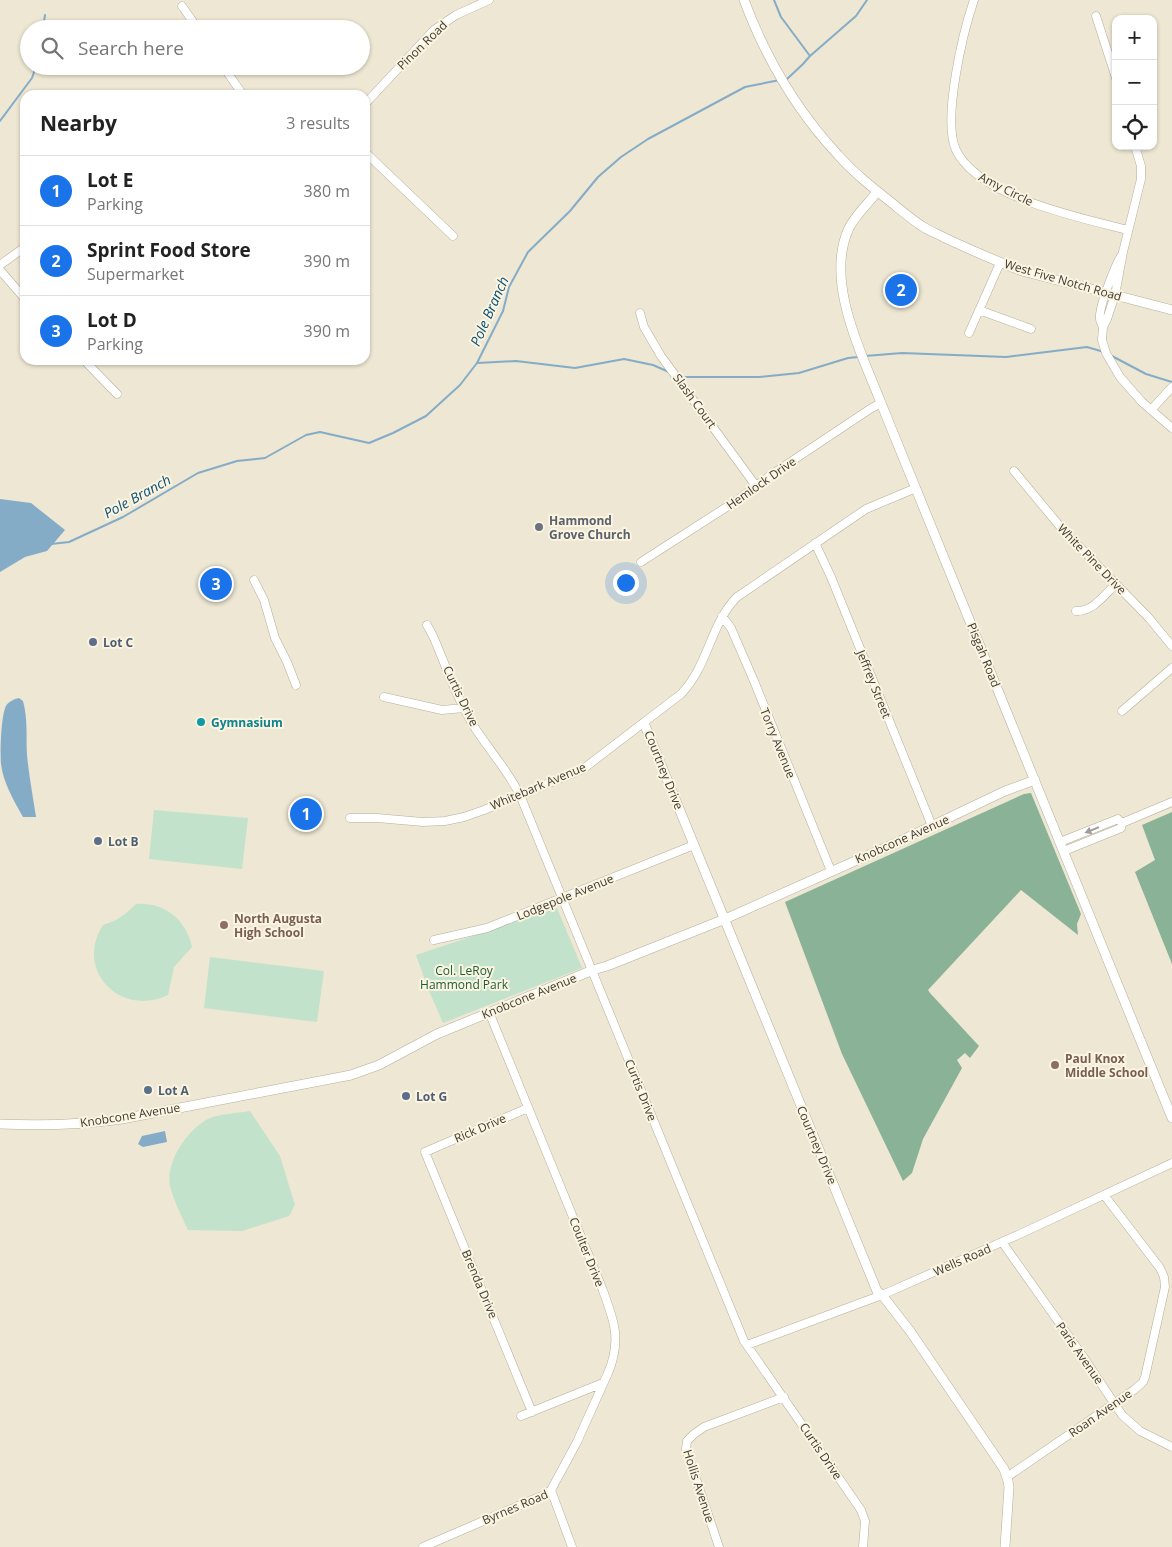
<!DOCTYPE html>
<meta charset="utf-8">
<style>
:root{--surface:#fff;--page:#f6f6f6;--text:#222;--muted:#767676;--line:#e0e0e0;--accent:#1a73e8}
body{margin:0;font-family:"Open Sans",sans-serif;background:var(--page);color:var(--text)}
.controls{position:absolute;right:15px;top:15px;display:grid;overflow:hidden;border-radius:10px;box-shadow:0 1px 4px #0004}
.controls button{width:45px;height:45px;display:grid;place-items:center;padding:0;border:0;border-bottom:1px solid var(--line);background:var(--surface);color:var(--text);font:25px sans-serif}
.you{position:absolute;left:625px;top:582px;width:18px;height:18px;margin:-12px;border:4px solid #fff;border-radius:50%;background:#1a73e8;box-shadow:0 0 0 8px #1a73e833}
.badge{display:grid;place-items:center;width:32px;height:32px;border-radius:50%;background:var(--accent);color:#fff;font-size:16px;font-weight:700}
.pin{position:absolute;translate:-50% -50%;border:2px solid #fff;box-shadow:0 1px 5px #0006}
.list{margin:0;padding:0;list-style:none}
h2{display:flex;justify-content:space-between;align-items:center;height:65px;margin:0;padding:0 20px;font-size:21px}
h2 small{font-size:16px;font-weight:400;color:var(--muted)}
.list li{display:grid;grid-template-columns:32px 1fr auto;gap:15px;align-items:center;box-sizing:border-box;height:70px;padding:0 20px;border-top:1px solid var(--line)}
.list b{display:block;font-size:19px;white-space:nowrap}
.list p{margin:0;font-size:16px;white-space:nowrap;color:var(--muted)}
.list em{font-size:16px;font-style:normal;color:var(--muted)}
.icon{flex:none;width:28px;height:28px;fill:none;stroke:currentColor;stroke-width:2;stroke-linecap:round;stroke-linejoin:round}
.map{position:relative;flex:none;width:1172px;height:1547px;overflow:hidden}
.search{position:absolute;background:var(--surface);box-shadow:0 1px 4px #0004;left:20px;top:20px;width:350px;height:55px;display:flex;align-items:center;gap:12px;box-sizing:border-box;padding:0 18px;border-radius:28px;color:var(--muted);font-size:19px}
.panel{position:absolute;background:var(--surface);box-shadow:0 1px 4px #0004;left:20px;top:90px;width:350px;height:275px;border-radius:15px}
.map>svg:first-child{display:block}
.green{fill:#c2e2cb}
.forest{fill:#8ab297}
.water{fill:#85acc7}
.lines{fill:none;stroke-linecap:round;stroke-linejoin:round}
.stream{stroke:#85acc7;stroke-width:2}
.minor-casing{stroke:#b4ae9b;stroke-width:9}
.tertiary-casing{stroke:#b4ae9b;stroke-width:10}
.minor{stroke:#fff;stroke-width:8}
.tertiary{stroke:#fff;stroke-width:9}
.oneway{fill:#9f9e9a}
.worship-dot{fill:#6b7280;stroke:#faf4e0;stroke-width:2}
.service-dot{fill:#5c6f8a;stroke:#faf4e0;stroke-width:2}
.culture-dot{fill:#0f9aa8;stroke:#faf4e0;stroke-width:2}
.education-dot{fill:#8d6e63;stroke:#faf4e0;stroke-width:2}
.labels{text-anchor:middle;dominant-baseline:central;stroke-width:4;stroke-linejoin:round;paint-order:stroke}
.street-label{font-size:12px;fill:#3f3c34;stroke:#faf4e0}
.worship-label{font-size:12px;font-weight:bold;fill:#5b616d;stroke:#faf4e0;text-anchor:start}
.service-label{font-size:12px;font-weight:bold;fill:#4e5e75;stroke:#faf4e0;text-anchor:start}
.culture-label{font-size:12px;font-weight:bold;fill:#0d838f;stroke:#faf4e0;text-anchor:start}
.education-label{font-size:12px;font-weight:bold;fill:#785e54;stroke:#faf4e0;text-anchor:start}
.park-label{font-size:12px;fill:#1d5d38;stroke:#faf4e0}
.water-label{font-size:14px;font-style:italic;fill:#0d5277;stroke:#faf4e0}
</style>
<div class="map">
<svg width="1172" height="1547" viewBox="0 0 1172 1547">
<rect width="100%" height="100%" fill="#ede7d3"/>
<path class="green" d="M154 810 248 818 242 869 149 859Z
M136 904C164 902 186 919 192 947L174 967 168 995C120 1018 74 970 103 925 117 921 126 914 136 904Z
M557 908 582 968 443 1023 429 991 416 955Z
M210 957 324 971 317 1022 204 1008Z
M250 1111 280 1156 295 1205 289 1216 242 1231 188 1230C182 1217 173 1199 170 1186 165 1163 187 1130 208 1119 218 1114 238 1113 250 1111Z"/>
<path class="forest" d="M1031 793 1081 914 1077 924 1078 935 1021 890 928 990 930 993 979 1046 970 1058 965 1053 957 1060 962 1068 923 1139 912 1173 903 1181 842 1054 785 902 1024 794Z
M1172 812V964L1135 872 1155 860 1142 825Z"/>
<path class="water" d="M0 499 31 503 65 530 47 551 25 557 0 572Z
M19 698 23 701C28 719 26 737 27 755 29 776 33 797 36 817H23C14 801 3 782 1 764 0 753 1 715 6 706 8 702 14 699 19 698Z
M165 1131 167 1142 143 1147 138 1144 142 1136Z"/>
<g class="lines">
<path class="stream" d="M774 0 781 17 810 56
M43 29 45 15
M784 79H787L803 64 810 56 856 16 867 0
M0 121 32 78 36 66
M1110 355 1146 374 1172 382
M865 356 902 353 1006 357 1087 347 1104 352
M477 363 516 361 575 368 624 359 653 365 669 372
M680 377H759L799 373 848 358 858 357
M51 544 69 542 123 517 198 473 237 461 265 458 306 435 320 432 369 443 393 433 426 416 460 385 477 363 503 311 509 287 528 252 570 211 598 177 621 157 648 139 745 87 780 80"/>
<g class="minor-casing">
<path id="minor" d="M974 0C963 32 942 120 956 150 978 197 1081 218 1128 230
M182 6 198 29
M1096 16 1116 78
M223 66 243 95
M365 104 434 30 456 15 489 0
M1135 146 1141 166V179L1123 252 1115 295 1107 319 1103 327 1102 340 1106 353 1120 377 1142 402 1172 428
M365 152 453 236
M0 265 25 247
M0 270 25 299
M979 310 1031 329
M640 313 644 327 661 356 756 486
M1103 327C1102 324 1100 322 1100 319 1098 309 1115 266 1121 256
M969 333 1000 263
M84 360 117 394
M1151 410 1172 387
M1014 471 1063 530 1149 618 1172 646
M815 543 831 577 932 826
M641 562 736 501 771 475 870 409 881 403
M254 580 264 600 275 638 287 662 296 685
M1076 611C1093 612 1105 594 1116 584
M722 616 731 628 754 681 831 871
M427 625 433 636C446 666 457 699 475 728 490 751 508 771 520 795L744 1341 861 1510 865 1521 863 1547
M384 697 442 710 464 708
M1122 711 1172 668
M350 818H377L423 822 445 821 464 817 484 810 583 769 681 694C709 665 710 624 737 597L866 509 916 488
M1060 842 1118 819 1122 823
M1064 851 1121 828 1122 823 1172 802
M434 940 487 928 694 845
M528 1108 425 1152 532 1412
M1002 1242 1082 1355 1122 1415 1140 1431 1172 1447
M747 1345 882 1295 1020 1234 1172 1163
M521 1416 603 1383
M1007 1477 1134 1390 1143 1382 1145 1377 1165 1287 1164 1277 1160 1268 1104 1195
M551 1490 572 1547
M423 1547 525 1503 542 1496 551 1490 577 1442 608 1373C622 1340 614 1320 602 1288L489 1012
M719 1547 686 1449 687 1441 694 1434 704 1427 784 1397"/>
</g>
<g class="tertiary-casing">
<path id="tertiary" d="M744 0C765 56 797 111 838 155 854 173 873 188 892 203 902 211 911 219 922 226 929 231 938 234 945 238 971 250 996 261 1022 271L1172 310
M877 192C868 204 856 214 849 228 824 281 862 354 881 403L1172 1118
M644 723 877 1291 882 1295 910 1331 1004 1469 1008 1481 1009 1487 1005 1547
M0 1124C43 1126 79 1125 122 1119L351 1075 379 1065 437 1034 593 970 607 966 725 919 900 841 1005 791 1035 780"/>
</g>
<use href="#minor" class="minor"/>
<use href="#tertiary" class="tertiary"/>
</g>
<defs><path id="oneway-solid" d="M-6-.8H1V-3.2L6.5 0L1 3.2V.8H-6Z" transform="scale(1.25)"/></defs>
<use class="oneway" href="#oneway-solid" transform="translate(1092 830) rotate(158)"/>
<circle class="worship-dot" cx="539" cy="527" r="5"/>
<g class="service-dot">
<circle cx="93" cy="642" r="5"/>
<circle cx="98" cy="841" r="5"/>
<circle cx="148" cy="1090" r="5"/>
<circle cx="406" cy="1096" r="5"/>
</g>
<circle class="culture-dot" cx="201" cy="722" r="5"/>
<g class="education-dot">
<circle cx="224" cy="925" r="5"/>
<circle cx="1055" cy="1065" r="5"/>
</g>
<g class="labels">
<g class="street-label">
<text transform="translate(422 45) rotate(-44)">Pinon Road</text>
<text transform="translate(1006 189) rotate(27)">Amy Circle</text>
<text transform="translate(1063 280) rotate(16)">West Five Notch Road</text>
<text transform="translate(695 401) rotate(54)">Slash Court</text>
<text transform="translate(761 483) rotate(-35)">Hemlock Drive</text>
<text transform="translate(1092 559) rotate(46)">White Pine Drive</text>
<text transform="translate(984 655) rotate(68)">Pisgah Road</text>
<text transform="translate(874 684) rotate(68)">Jeffrey Street</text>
<text transform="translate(461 696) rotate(64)">Curtis Drive</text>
<text transform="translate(778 743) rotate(68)">Torry Avenue</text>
<text transform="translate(664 770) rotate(68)">Courtney Drive</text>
<text transform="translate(538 786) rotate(-23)">Whitebark Avenue</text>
<text transform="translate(902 839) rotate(-24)">Knobcone Avenue</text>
<text transform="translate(565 897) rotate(-22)">Lodgepole Avenue</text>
<text transform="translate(529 996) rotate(-22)">Knobcone Avenue</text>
<text transform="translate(641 1090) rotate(68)">Curtis Drive</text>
<text transform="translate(130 1115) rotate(-9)">Knobcone Avenue</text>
<text transform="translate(480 1128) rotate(-23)">Rick Drive</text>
<text transform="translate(817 1145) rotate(67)">Courtney Drive</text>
<text transform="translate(587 1252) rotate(68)">Coulter Drive</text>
<text transform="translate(962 1260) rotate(-24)">Wells Road</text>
<text transform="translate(480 1284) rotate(67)">Brenda Drive</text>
<text transform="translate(1080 1353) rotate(55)">Paris Avenue</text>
<text transform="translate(1100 1413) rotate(-35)">Roan Avenue</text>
<text transform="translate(821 1451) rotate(56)">Curtis Drive</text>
<text transform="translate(699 1486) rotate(72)">Hollis Avenue</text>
<text transform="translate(515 1507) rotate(-23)">Byrnes Road</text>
</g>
<g class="worship-label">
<text x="549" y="520">Hammond<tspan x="549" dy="14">Grove Church</tspan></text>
</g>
<g class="service-label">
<text x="103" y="642">Lot C</text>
<text x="108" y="841">Lot B</text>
<text x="158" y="1090">Lot A</text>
<text x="416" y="1096">Lot G</text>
</g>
<g class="culture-label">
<text x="211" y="722">Gymnasium</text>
</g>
<g class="education-label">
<text x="234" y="918">North Augusta<tspan x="234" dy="14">High School</tspan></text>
<text x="1065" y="1058">Paul Knox<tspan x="1065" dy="14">Middle School</tspan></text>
</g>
<g class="park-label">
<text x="464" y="970">Col. LeRoy<tspan x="464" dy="14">Hammond Park</tspan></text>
</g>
<g class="water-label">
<text transform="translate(489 311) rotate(-66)">Pole Branch</text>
<text transform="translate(137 496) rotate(-29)">Pole Branch</text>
</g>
</g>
</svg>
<div class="controls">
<button>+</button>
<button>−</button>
<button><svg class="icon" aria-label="locate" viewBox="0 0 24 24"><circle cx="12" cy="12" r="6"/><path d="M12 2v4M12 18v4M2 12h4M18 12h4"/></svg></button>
</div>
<div class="you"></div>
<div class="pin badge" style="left:306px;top:814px">1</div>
<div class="pin badge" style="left:901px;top:290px">2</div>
<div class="pin badge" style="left:216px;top:584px">3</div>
<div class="search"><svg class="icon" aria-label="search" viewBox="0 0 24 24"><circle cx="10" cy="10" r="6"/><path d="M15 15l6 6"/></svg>Search here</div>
<section class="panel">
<h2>Nearby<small>3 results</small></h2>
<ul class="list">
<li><span class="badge">1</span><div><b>Lot E</b><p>Parking</p></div><em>380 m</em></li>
<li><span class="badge">2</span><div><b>Sprint Food Store</b><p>Supermarket</p></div><em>390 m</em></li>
<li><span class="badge">3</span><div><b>Lot D</b><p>Parking</p></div><em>390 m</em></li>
</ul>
</section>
</div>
